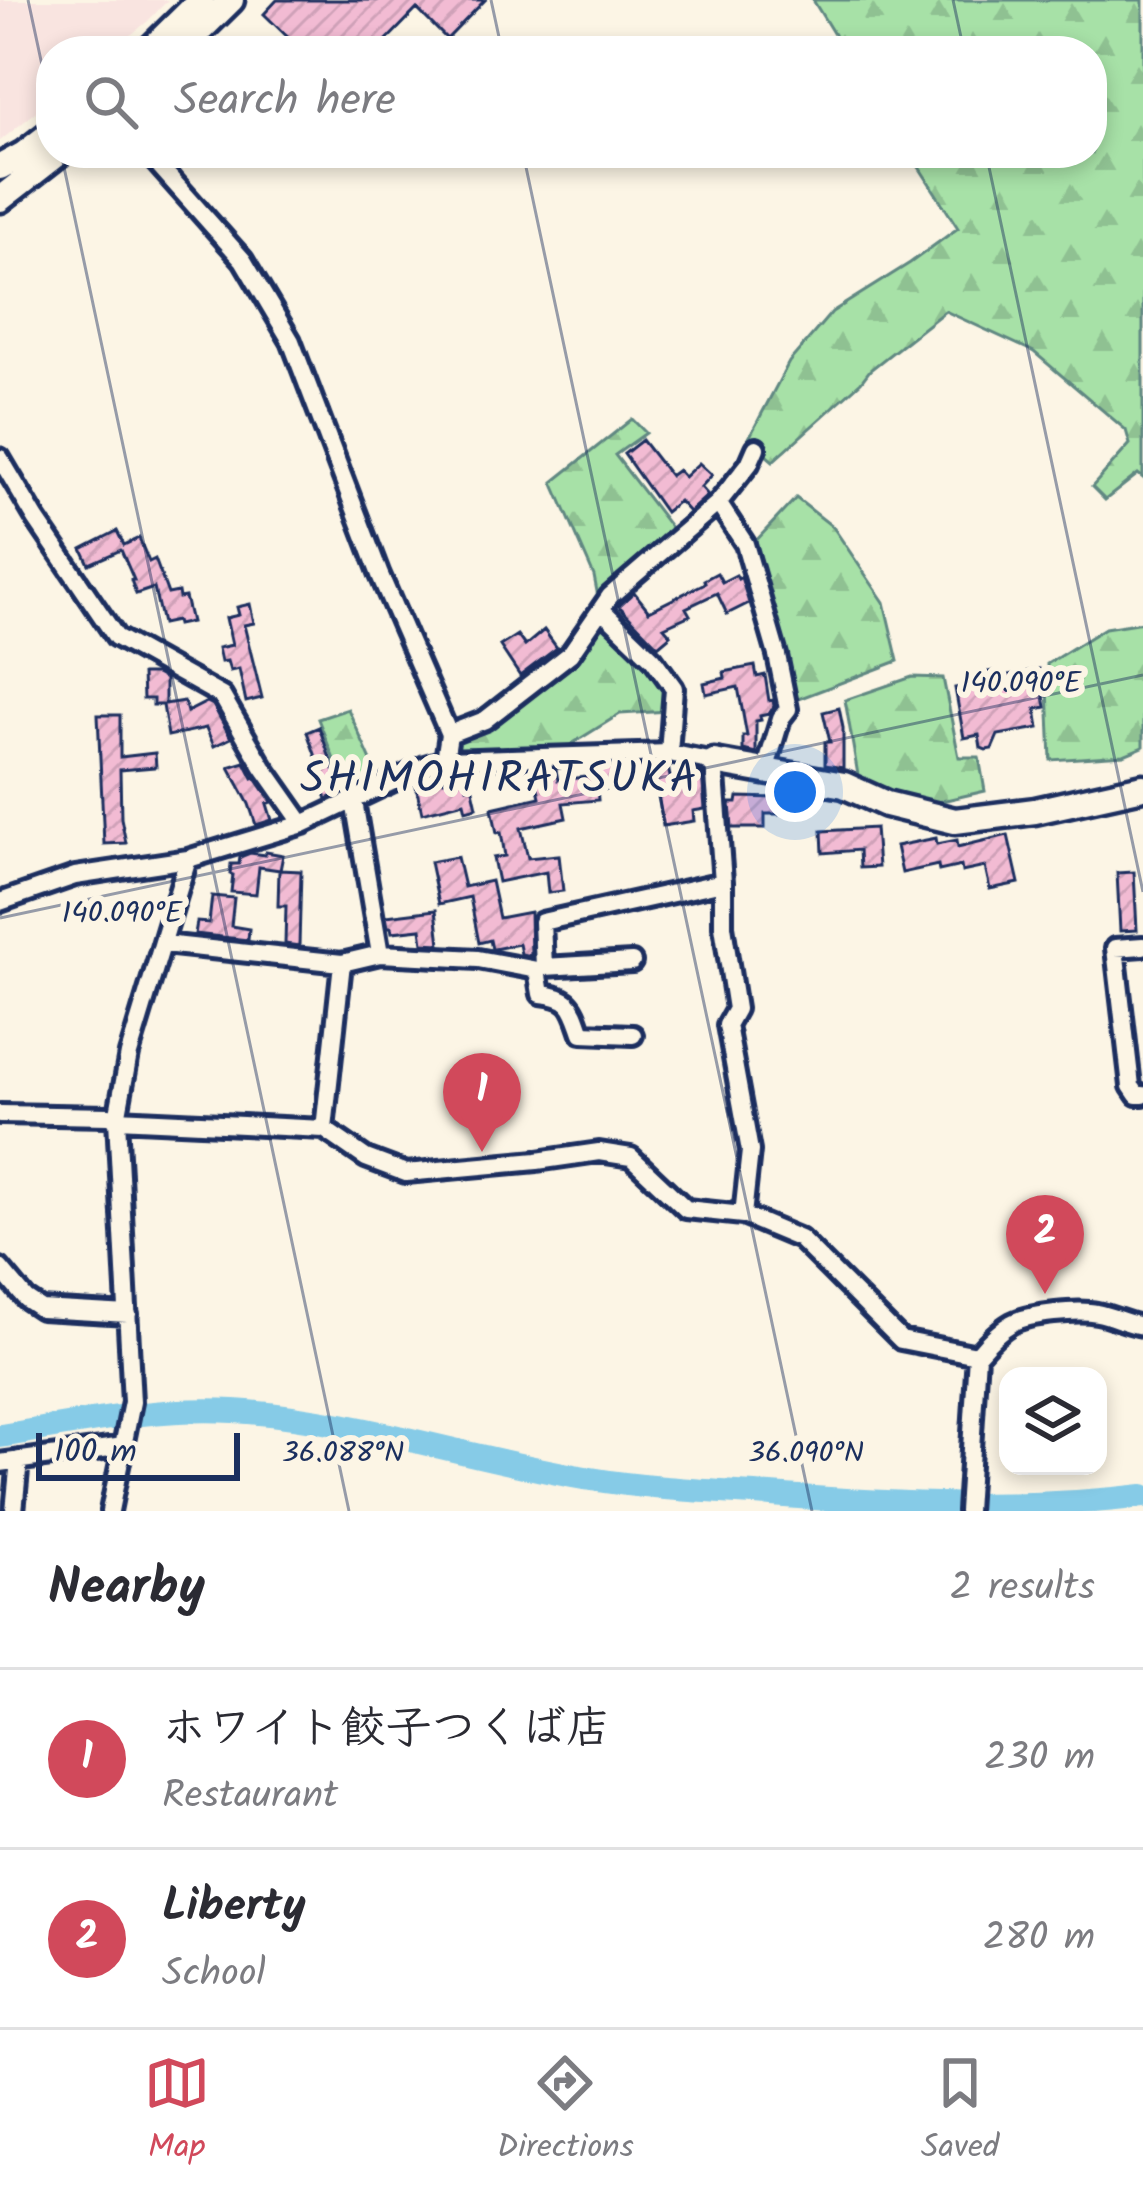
<!DOCTYPE html>
<meta charset="utf-8">
<style>
:root{--surface:#fff;--page:#f7f7f7;--text:#2b2b33;--muted:#7c7c81;--line:#e1e1e2;--accent:#d1495b}
body{margin:0;font-family:Kalam,"Klee One",sans-serif;background:var(--page);color:var(--text)}
.controls{position:absolute;right:36px;bottom:36px;display:grid;overflow:hidden;border-radius:24px;box-shadow:0 6px 18px #0003}
.controls button{width:108px;height:108px;display:grid;place-items:center;padding:0;border:0;border-bottom:3px solid var(--line);background:var(--surface);color:var(--text);font:60px sans-serif}
.scale{position:absolute;left:36px;bottom:30px;width:204px;box-sizing:border-box;padding-left:12px;border:6px solid #1b2f5e;border-top:0;font-size:33px;line-height:42px;white-space:nowrap;color:#1b2f5e;-webkit-text-stroke:9px #fcf5e5;paint-order:stroke}
.you{position:absolute;left:795px;top:792px;width:42px;height:42px;margin:-30px;border:9px solid #fff;border-radius:50%;background:#1a73e8;box-shadow:0 0 0 18px #1a73e833}
.badge{display:grid;place-items:center;width:78px;height:78px;border-radius:50%;background:var(--accent);color:#fff;font-size:39px;font-weight:700}
.pin{position:absolute;translate:-50% -99px;filter:drop-shadow(0 3px 6px #0008)}
.pin::after{content:'';position:absolute;top:63px;width:42px;height:36px;background:inherit;clip-path:polygon(0 0,100% 0,50% 100%)}
.list{margin:0;padding:0;list-style:none}
h2{display:flex;justify-content:space-between;align-items:center;height:156px;margin:0;padding:0 48px;font-size:51px}
h2 small{font-size:39px;font-weight:400;color:var(--muted)}
.list li{display:grid;grid-template-columns:78px 1fr auto;gap:36px;align-items:center;box-sizing:border-box;height:180px;padding:0 48px;border-top:3px solid var(--line)}
.list b{display:block;font-size:45px;white-space:nowrap}
.list p{margin:0;font-size:39px;white-space:nowrap;color:var(--muted)}
.list em{font-size:39px;font-style:normal;color:var(--muted)}
.icon{flex:none;width:66px;height:66px;fill:none;stroke:currentColor;stroke-width:2;stroke-linecap:round;stroke-linejoin:round}
.map{position:relative;flex:none;width:1143px;height:1511px;overflow:hidden}
.search{position:absolute;background:var(--surface);box-shadow:0 6px 18px #0003;left:36px;right:36px;top:36px;height:132px;display:flex;align-items:center;gap:30px;box-sizing:border-box;padding:0 42px;border-radius:48px;color:var(--muted);font-size:45px}
.sheet{height:516px;background:var(--surface)}
nav{display:flex;justify-content:space-around;align-items:center;box-sizing:border-box;height:168px;border-top:3px solid var(--line);background:var(--surface);font-size:33px;color:var(--muted)}
nav a{display:grid;justify-items:center;gap:6px}
nav .on{color:var(--accent)}
.map>svg:first-child{display:block}
.built{fill:#f9e4e0}
.forest{fill:url(#forest-firs);stroke:#618882;stroke-width:3}
.lines{fill:none;stroke-linecap:round;stroke-linejoin:round}
.river{stroke:#86cbe7;stroke-width:24}
.building{fill:url(#building-hatch);stroke:#1b2f5e;stroke-width:3}
.street-casing{stroke:#1b2f5e;stroke-width:26}
.secondary-casing{stroke:#1b2f5e;stroke-width:33}
.primary-casing{stroke:#1b2f5e;stroke-width:33}
.street{stroke:#fcf5e5;stroke-width:16}
.secondary{stroke:#fcf5e5;stroke-width:24}
.primary{stroke:#fcf5e5;stroke-width:24}
.ticks{fill:none;stroke:#1b2f5e;stroke-width:3;stroke-opacity:0.45}
.labels{text-anchor:middle;dominant-baseline:central;stroke-width:12;stroke-linejoin:round;paint-order:stroke}
.quarter-label{font-size:45px;letter-spacing:3px;fill:#1b2f5e;stroke:#fcf5e5}
.ticks-label{font-size:30px;text-anchor:middle;fill:#1b2f5e;stroke:#fcf5e5;stroke-width:12;stroke-linejoin:round;paint-order:stroke}
</style>
<div class="map">
<svg width="1143" height="1511" viewBox="0 0 1143 1511">
<defs>
<pattern id="forest-firs" width="22" height="20" patternUnits="userSpaceOnUse" patternTransform="scale(3)"><rect width="22" height="20" fill="#a7e1a7"/><path d="M5 1l3.5 6h-7zM16 11l3.5 6h-7z" fill="#8fc192"/></pattern>
<pattern id="building-hatch" width="6" height="6" patternUnits="userSpaceOnUse" patternTransform="scale(3)"><rect width="6" height="6" fill="#f2bbd3"/><path d="M-1 1l2-2M0 6l6-6M5 7l2-2" fill="none" stroke="#cfa1b8"/></pattern>
</defs>
<rect width="100%" height="100%" fill="#fcf5e5"/>
<filter id="ink" filterUnits="userSpaceOnUse"><feTurbulence type="fractalNoise" baseFrequency=".00833" numOctaves="2"/><feDisplacementMap in="SourceGraphic" scale="24" xChannelSelector="R" yChannelSelector="G"/><feConvolveMatrix kernelMatrix="1 2 1 2 8 2 1 2 1" color-interpolation-filters="sRGB"/></filter>
<g filter="url(#ink)">
<path class="built" d="M0 0H168L148 21 111 51H51V100L0 141Z"/>
<path class="forest" d="M813 0H1143V478L1138 474 1105 500 1092 487 1130 444 1126 430 1034 352 945 311 870 370 861 382 773 461 748 440 789 362 832 312 910 263 958 228 910 153H1092V51H844Z
M632 419 646 433 615 455 675 533 601 601 598 597 594 576 553 482Z
M796 498 833 527 884 602 898 661 793 701 753 544Z
M1143 622V747L1124 755 1051 760 1047 664 1105 628Z
M604 623C631 648 667 673 668 711L620 714 562 750 461 756 455 746 456 737 576 658Z
M912 677 943 678 959 757H979L985 791 920 806 895 801 858 775 845 700Z
M348 709 380 781 348 795 318 719Z"/>
<g class="lines">
<path class="river" d="M0 1436C76 1424 156 1406 234 1411 355 1418 472 1460 591 1479 650 1489 712 1491 771 1495 894 1504 1021 1511 1143 1496"/>
</g>
<path class="building" d="M277 0H485L447 39 417 9 376 51H302L264 14Z
M642 440 670 476 678 470 684 477 699 463 712 475 701 487 708 495 689 512 679 501 665 512 624 454Z
M117 531 124 545 139 538 149 562 155 559 168 594 178 592 179 598 185 597 191 622 177 625 176 621 162 624 154 588 136 594 131 580H134L121 550 89 564 82 549Z
M717 573 722 582 736 575 738 579 741 577 749 603 727 614 717 593 686 608 690 615 664 627 671 635 658 646 619 606 634 592 649 611 705 583 704 580Z
M250 604 254 623 244 625 262 698 246 702 239 669 230 671 227 661 221 662 218 648 232 645 226 618 239 615 237 607Z
M544 630 557 648 520 676 500 646 517 635 525 646Z
M755 666 757 677 765 675 769 701 773 700 774 706 769 714 760 716 761 720 756 721V753L743 750V736H747L738 687 706 694 704 683 725 678 724 672Z
M1039 669 1046 707 1036 709 1039 728 998 735 992 749 986 750 981 748 979 735 964 738 955 688 979 684 978 674 993 671 994 678Z
M142 674H156L165 679V704L184 701 187 712 207 702 213 705 231 738 214 746 206 728 168 736 163 705H153V699H143Z
M839 708 843 728V768L825 765V742H830L823 712Z
M98 715H120V757L155 753 156 767 120 770 121 818 126 843 104 844Z
M319 727 342 792 327 799 320 780 324 779 307 732Z
M245 762 253 778 255 777 272 802 267 804 272 820 256 825 249 804 229 767Z
M668 766 670 777 702 773 705 809 693 811 694 821 663 826 656 781 600 785 598 768Z
M556 770 558 780 596 776 598 800 563 803 566 818 521 828 528 858 559 855 563 891 548 893 546 872 498 882 493 858 505 856 501 832 497 833 492 808 540 797 535 775Z
M443 774 444 781 465 776 467 787 472 785 477 807 466 810 464 802 422 813 416 786 432 783 431 778Z
M738 797 778 798V814H765V828H732L730 803H737Z
M875 828 878 867 860 868 859 850 823 853 822 831Z
M1008 835 1019 883 990 889 985 867 962 872 961 866 939 871 938 865 902 873 896 846 936 838 937 844 957 840 958 847Z
M266 852 283 855 280 870 259 867 256 894 231 892 233 875 230 874 231 864H239L240 857 250 853 265 855Z
M457 857 464 887 491 881 499 918 530 912 531 956 521 954 519 944 494 949H492L490 940 479 943 470 897 439 904 430 862Z
M279 870 301 871 299 946 285 944 286 906H278Z
M1134 872 1137 930 1120 931 1117 873Z
M212 896 234 898 231 926 249 929 248 940 195 934 197 922 209 923Z
M436 910 440 944 423 943 421 929 392 932 391 927H388L386 916Z"/>
<g class="lines">
<g class="street-casing">
<path id="street" d="M148 153 243 260 291 341 380 575 449 734
M0 458 36 519 116 637 222 696 263 767 303 824
M718 503 745 544 777 655 788 709 781 718 765 771
M601 609 653 659 674 688 669 753
M445 760 449 734 485 720 570 654 610 596 718 503 749 464 756 448
M0 902 75 876 188 859 303 824 425 766 445 760 669 753 714 762 723 882V926L736 1009 727 1025 750 1151 743 1215
M164 944 342 963
M1143 946 1115 948 1131 1086 1137 1095H1143
M380 954 478 959 537 970 544 967 542 922 723 882
M544 967 632 962
M537 970 541 994C572 997 573 1007 582 1033L633 1035
M0 1114 109 1116 117 1119 324 1129 366 1158 406 1173 537 1161 599 1152 631 1157 686 1209 743 1215 800 1239 901 1340 977 1355 967 1511
M324 1129 342 963 380 954 354 801
M0 1268 26 1299 41 1309 128 1314
M977 1355C987 1343 998 1331 1012 1323 1029 1314 1078 1309 1097 1313 1113 1316 1127 1324 1143 1326
M0 1463 124 1446
M14 1511 19 1460
M110 1511 132 1402 117 1119 129 1054 188 859"/>
</g>
<g class="secondary-casing">
<path id="secondary" d="M714 762 844 785 886 804 955 821 1035 811 1143 787"/>
</g>
<g class="primary-casing">
<path id="primary" d="M149 51 201 0
M179 51 231 0
M0 167 24 154 51 133
M0 199 59 153"/>
</g>
<use href="#street" class="street"/>
<use href="#secondary" class="secondary"/>
<use href="#primary" class="primary"/>
</g>
</g>
<path class="ticks" d="M28 0 51 107M491 0 502 51M953 0 964 51M61 153 349 1511M523 153 812 1511M986 153 1143 892M0 918 1143 675"/>
<g class="labels">
<g class="quarter-label">
<text x="500" y="780">SHIMOHIRATSUKA</text>
</g>
</g>
<g class="ticks-label">
<text x="1021" y="692">140.090°E</text>
<text x="122" y="922">140.090°E</text>
<text x="343" y="1462">36.088°N</text>
<text x="806" y="1462">36.090°N</text>
</g>
</svg>
<div class="controls">
<button><svg class="icon" aria-label="layers" viewBox="0 0 24 24"><path d="M12 4l9 5-9 5-9-5zM3 14l9 5 9-5"/></svg></button>
</div>
<div class="scale">100 m</div>
<div class="you"></div>
<div class="pin badge" style="left:482px;top:1152px">1</div>
<div class="pin badge" style="left:1045px;top:1294px">2</div>
<div class="search"><svg class="icon" aria-label="search" viewBox="0 0 24 24"><circle cx="10" cy="10" r="6"/><path d="M15 15l6 6"/></svg>Search here</div>
</div>
<section class="sheet">
<h2>Nearby<small>2 results</small></h2>
<ul class="list">
<li><span class="badge">1</span><div><b>ホワイト餃子つくば店</b><p>Restaurant</p></div><em>230 m</em></li>
<li><span class="badge">2</span><div><b>Liberty</b><p>School</p></div><em>280 m</em></li>
</ul>
</section>
<nav>
<a class="on"><svg class="icon" aria-label="map" viewBox="0 0 24 24"><path d="M3 6l6-2 6 2 6-2v14l-6 2-6-2-6 2zM9 4v14M15 6v14"/></svg>Map</a>
<a><svg class="icon" aria-label="directions" viewBox="0 0 24 24"><path d="M12 3l9 9-9 9-9-9zM9 14v-3h6M13 9l2 2-2 2"/></svg>Directions</a>
<a><svg class="icon" aria-label="saved" viewBox="0 0 24 24"><path d="M7 4h10v16l-5-4-5 4z"/></svg>Saved</a>
</nav>
